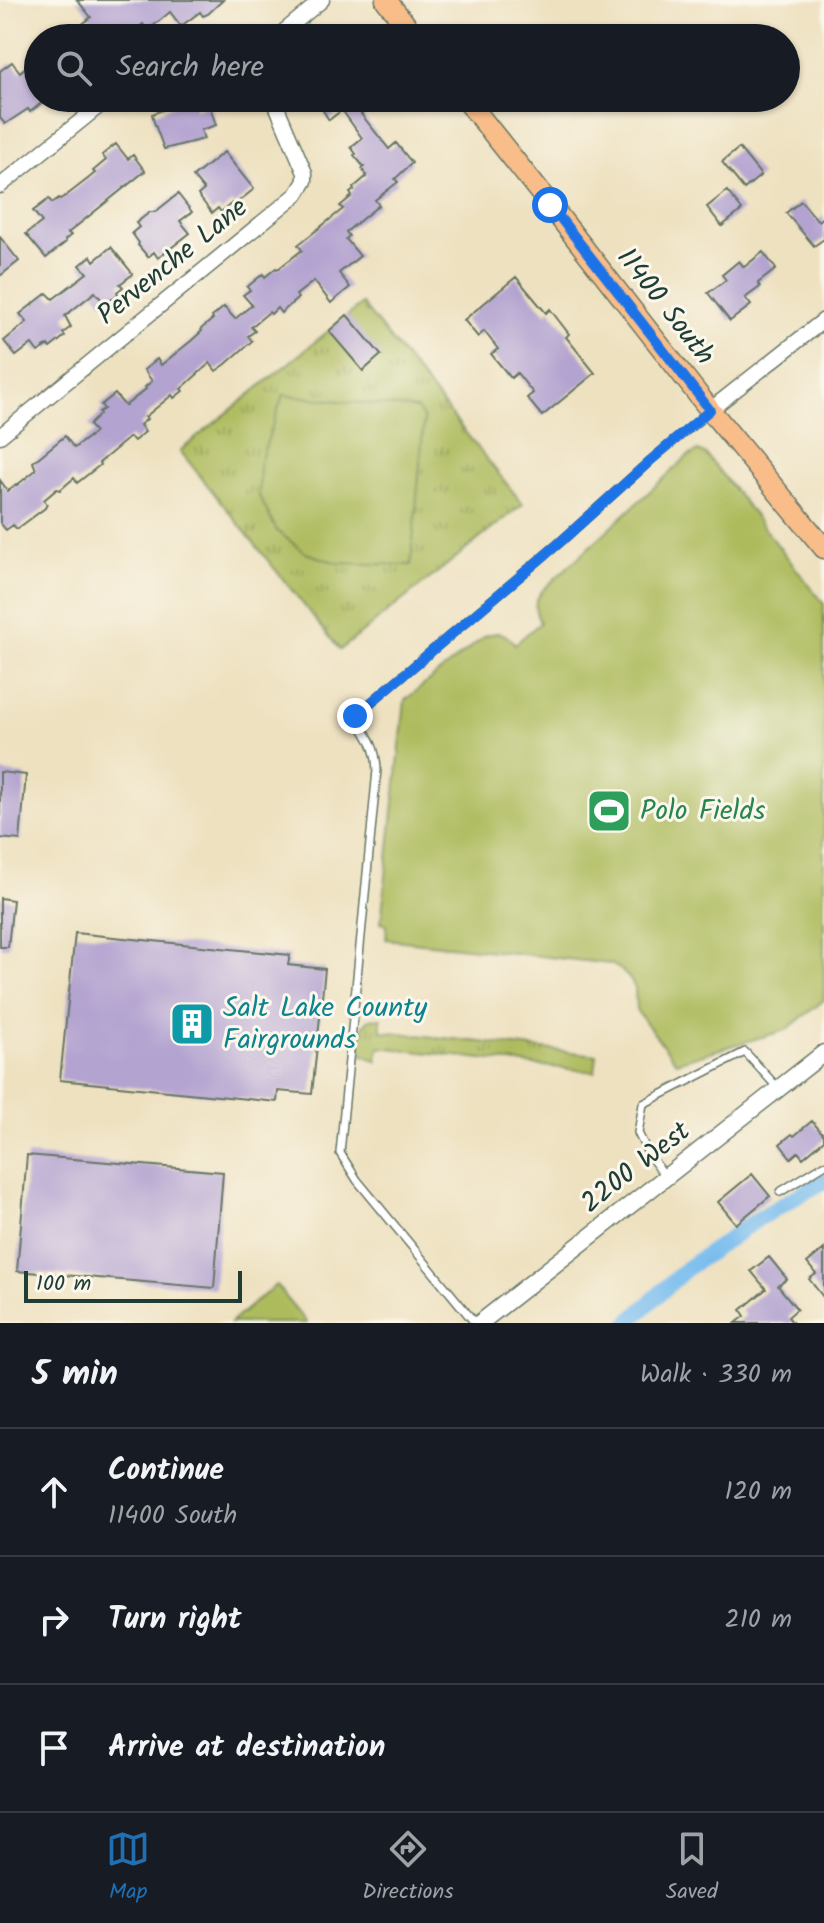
<!DOCTYPE html>
<meta charset="utf-8">
<style>
:root{--surface:#171b24;--page:#20242c;--text:#f1f3f6;--muted:#9ea1a6;--line:#363941;--accent:#1f6fb2}
body{margin:0;font-family:Kalam,sans-serif;background:var(--page);color:var(--text)}
.scale{position:absolute;left:24px;bottom:20px;width:218px;box-sizing:border-box;padding-left:8px;border:4px solid #1f3d34;border-top:0;font-size:22px;line-height:28px;white-space:nowrap;color:#1f3d34;-webkit-text-stroke:6px #fbf7ec;paint-order:stroke}
.stop{position:absolute;width:24px;height:24px;margin:-18px;border:6px solid #1a73e8;border-radius:50%;background:#fff}
.stop.end{background:#1a73e8;border-color:#fff;box-shadow:0 2px 8px #0008}
.list{margin:0;padding:0;list-style:none}
h2{display:flex;justify-content:space-between;align-items:center;height:104px;margin:0;padding:0 32px;font-size:34px}
h2 small{font-size:26px;font-weight:400;color:var(--muted)}
.list li{display:grid;grid-template-columns:52px 1fr auto;gap:24px;align-items:center;box-sizing:border-box;height:128px;padding:0 32px;border-top:2px solid var(--line)}
.list b{display:block;font-size:30px;white-space:nowrap}
.list p{margin:0;font-size:26px;white-space:nowrap;color:var(--muted)}
.list em{font-size:26px;font-style:normal;color:var(--muted)}
.icon{flex:none;width:44px;height:44px;fill:none;stroke:currentColor;stroke-width:2;stroke-linecap:round;stroke-linejoin:round}
.map{position:relative;flex:none;width:824px;height:1323px;overflow:hidden}
.search{position:absolute;background:var(--surface);box-shadow:0 2px 6px #0004;left:24px;right:24px;top:24px;height:88px;display:flex;align-items:center;gap:20px;box-sizing:border-box;padding:0 28px;border-radius:44px;color:var(--muted);font-size:30px}
.sheet{height:488px;background:var(--surface)}
nav{display:flex;justify-content:space-around;align-items:center;box-sizing:border-box;height:112px;border-top:2px solid var(--line);background:var(--surface);font-size:22px;color:var(--muted)}
nav a{display:grid;justify-items:center;gap:4px}
nav .on{color:var(--accent)}
.map>svg:first-child{display:block}
.grass{fill:url(#grass-tufts);stroke:#667c48;stroke-width:2}
.pitch{fill:#aebb5d;stroke:#667c48;stroke-width:2}
.lines{fill:none;stroke-linecap:round;stroke-linejoin:round}
.canal{stroke:#77bcee;stroke-width:16}
.building{fill:#b3a3d0}
.service-casing{stroke:#677665;stroke-width:10}
.minor-casing{stroke:#677665;stroke-width:17}
.tertiary-casing{stroke:#677665;stroke-width:19}
.primary-casing{stroke:#677665;stroke-width:23}
.service{stroke:#fff;stroke-width:7}
.minor{stroke:#fff;stroke-width:14}
.tertiary{stroke:#fff;stroke-width:16}
.primary{stroke:#f8bd89;stroke-width:20}
.route{stroke:#1a73e8;stroke-width:10}
.labels{text-anchor:middle;dominant-baseline:central;stroke-width:6;stroke-linejoin:round;paint-order:stroke}
.street-label{font-size:28px;fill:#1f3d34;stroke:#fbf7ec}
.leisure-label{font-size:28px;fill:#27864d;stroke:#fbf7ec;text-anchor:start}
.culture-label{font-size:28px;fill:#0d838f;stroke:#fbf7ec;text-anchor:start}
</style>
<div class="map">
<svg width="824" height="1323" viewBox="0 0 824 1323">
<defs>
<pattern id="grass-tufts" width="24" height="20" patternUnits="userSpaceOnUse" patternTransform="scale(2)"><rect width="24" height="20" fill="#aebb5d"/><path d="M3 7l-1-3M5 7V3M7 7l1-3M15 17l-1-3M17 17v-4M19 17l1-3" fill="none" stroke="#8d994e"/></pattern>
</defs>
<rect width="100%" height="100%" fill="#fbf7ec"/>
<filter id="ink" filterUnits="userSpaceOnUse"><feTurbulence type="fractalNoise" baseFrequency=".0125" numOctaves="2"/><feDisplacementMap in="SourceGraphic" scale="16" xChannelSelector="R" yChannelSelector="G"/><feConvolveMatrix kernelMatrix="1 2 1 2 8 2 1 2 1" color-interpolation-filters="sRGB"/></filter>
<filter id="wash" filterUnits="userSpaceOnUse"><feTurbulence type="fractalNoise" baseFrequency=".006" numOctaves="4" result="noise"/><feDisplacementMap in="SourceGraphic" scale="32" xChannelSelector="R" yChannelSelector="G"/><feGaussianBlur stdDeviation="1.8" result="paint"/><feColorMatrix in="noise" values="0 0 0 0 0 0 0 0 0 0 0 0 0 0 0 0 0 1.4 0 .05"/><feComposite in="paint" operator="in"/></filter>
<g filter="url(#wash)">
<rect width="100%" height="100%" fill="#eee1c0"/>
<path class="grass" d="M362 304 523 504 340 650 180 451Z
M381 1018V1031L597 1055 595 1072 379 1047 377 1061 363 1055C357 1042 359 1030 369 1019Z"/>
<path class="pitch" d="M283 395 417 409 424 419 411 565 337 563 306 553 277 531 259 496 260 462Z
M698 451 705 454 712 462 824 604V1000L786 1030 676 1062 636 1010 635 988 629 978 621 970 611 964 386 939 387 924 381 922 405 700 485 636C499 630 506 633 515 644L540 623C533 607 533 601 545 588L688 456Z
M276 1285 307 1323H230Z"/>
<g class="lines">
<path class="canal" d="M628 1323 687 1268 761 1217 824 1181"/>
</g>
<g id="blocks">
<path class="building" d="M77 0H223L208 14 203 16 200 12 181 26 170 12 152 27 151 26 147 29 143 24 126 38H48L66 24 73 32 91 17Z
M12 62 20 72 28 65 38 78V98H42L44 101 30 112 28 109 5 124 0 118V71Z
M315 98H362L369 108 361 114 389 149 396 143 412 163 395 179 398 182 375 200 379 205 346 232 349 236 346 239 360 256 339 273 350 287 331 303 314 281 296 295 298 298 281 313 277 308 271 314 269 312 251 327 255 331 248 336 252 341 226 364 216 371 210 363 181 389 183 391 174 398 172 395 145 417 147 419 140 425 145 432 134 441 130 437 99 463 100 465 77 483 74 478 60 490 57 489 44 500 47 504 45 508 17 529 13 525 6 530 0 523V480L8 491 16 484 17 485 36 470 33 462 65 436 74 448 95 432 89 425 100 414 99 412 104 409 101 405 115 394 125 406 146 389 145 387 152 381 144 370 157 359 161 365 191 341 202 331 201 329 213 319 212 317 224 307 235 319 252 305 243 295 250 290 247 287 263 274 265 277 276 268 278 269 302 250 298 245 343 209 340 206 352 196 350 193 354 190 353 188 367 176 362 169 364 167 354 155 356 154 351 147 362 138 342 110 329 120Z
M188 100 192 101 195 109 209 104 216 125 201 130 204 139 164 149 154 122 152 114Z
M116 144 128 159 133 155 145 171 68 233 71 235 65 240 66 242 46 258 26 234 42 222 33 211 49 199 52 203 59 198 60 199 67 195 89 178 95 173 93 171 106 160 102 155Z
M739 148 761 175 744 189 722 162Z
M224 152 254 189 234 205 232 203 221 212 218 208 212 213 198 195 204 190 193 177Z
M727 191 742 210 722 226 707 207Z
M178 194 192 212 180 221 190 233 158 258 154 252 148 257 138 245 139 243 132 233 139 227 136 223 150 212H155Z
M801 201 818 221 824 216V239L814 246 786 213Z
M0 237 19 261 0 276Z
M111 247 133 274 120 284 123 287 117 292 118 294 105 304 95 292 65 316 71 327 63 333 65 336 50 348 48 345 38 352 32 344 16 356 4 341 27 322 20 314 47 293 53 299 87 273 80 265 91 256 94 261Z
M763 252 776 269 758 283 760 287 745 298 751 305 730 321 708 293 726 280 722 275 739 261 744 267Z
M516 277 546 313 550 309 559 321 569 334 566 337 595 373 542 416 527 398 533 393 517 373 511 378 491 354 498 349 484 331 478 337 464 320Z
M347 315 381 355 363 371 329 331Z
M0 772 26 775 20 840 0 838Z
M0 898 13 900 8 947H0Z
M75 933 290 955 288 965 325 969 312 1094 278 1091 277 1102 60 1080Z
M812 1121 824 1135V1140L803 1158 798 1152 791 1158 780 1144 792 1134 794 1136Z
M27 1155 223 1172 214 1288 17 1271Z
M752 1174 770 1196 736 1224 718 1202Z
M824 1249V1298L809 1279 816 1274 807 1263Z
M769 1257 787 1279 778 1286 797 1309 788 1317 793 1323H736L745 1316 741 1310 766 1289 751 1271Z"/>
</g>
</g>
<g filter="url(#ink)">
<use href="#blocks" fill-opacity="0" stroke="#677665" stroke-width="2"/>
<g class="lines">
<g class="service-casing">
<path id="service" d="M666 1177 649 1155 638 1133 643 1104 745 1052 777 1087
M780 1192 824 1165
M475 1323 357 1180 340 1153 377 770C376 746 368 736 355 716L558 544 651 460 709 412"/>
</g>
<g class="minor-casing">
<path id="minor" d="M276 38 322 0
M0 186 109 98
M710 410 824 320
M0 436 297 194 305 181V173L273 98"/>
</g>
<g class="tertiary-casing">
<path id="tertiary" d="M480 1323 824 1053"/>
</g>
<g class="primary-casing">
<path id="primary" d="M386 0 416 38
M465 98 550 205 710 410 824 548"/>
</g>
<use href="#service" class="service"/>
<use href="#minor" class="minor"/>
<use href="#tertiary" class="tertiary"/>
<use href="#primary" class="primary"/>
</g>
</g>
<g class="lines" filter="url(#ink)">
<path class="route" d="M355 716 558 544 651 460 710 410 550 205"/>
</g>
<defs>
<g id="stadium-square" transform="scale(2.3)"><rect x="-9" y="-9" width="18" height="18" rx="4" fill="#2e9e5b" stroke="#fbf7ec"/><path d="M0-5a6.5 5 0 1 0 0 10a6.5 5 0 1 0 0-10ZM-3.5-1.8h7v3.6h-7Z" fill="#fff"/></g>
<g id="building-square" transform="scale(2.3)"><rect x="-9" y="-9" width="18" height="18" rx="4" fill="#0f9aa8" stroke="#fbf7ec"/><path d="M-4-6H4V6H1V3H-1V6H-4ZM-2.5-4.3h1.7v1.8h-1.7ZM.8-4.3h1.7v1.8H.8ZM-2.5-1h1.7V.8h-1.7ZM.8-1h1.7V.8H.8Z" fill="#fff"/></g>
</defs>
<g fill-rule="evenodd">
<use href="#stadium-square" x="609" y="811"/>
<use href="#building-square" x="192" y="1024"/>
</g>
<g class="labels">
<g class="street-label">
<text transform="translate(173 262) rotate(-39)">Pervenche Lane</text>
<text transform="translate(665 307) rotate(52)">11400 South</text>
<text transform="translate(636 1168) rotate(-38)">2200 West</text>
</g>
<g class="leisure-label">
<text x="640" y="811">Polo Fields</text>
</g>
<g class="culture-label">
<text x="223" y="1008">Salt Lake County<tspan x="223" dy="32">Fairgrounds</tspan></text>
</g>
</g>
</svg>
<div class="scale">100 m</div>
<div class="stop" style="left:550px;top:205px"></div>
<div class="stop end" style="left:355px;top:716px"></div>
<div class="search"><svg class="icon" aria-label="search" viewBox="0 0 24 24"><circle cx="10" cy="10" r="6"/><path d="M15 15l6 6"/></svg>Search here</div>
</div>
<section class="sheet">
<h2>5 min<small>Walk · 330 m</small></h2>
<ul class="list">
<li><svg class="icon" aria-label="ahead" viewBox="0 0 24 24"><path d="M12 20V5M6 11l6-6 6 6"/></svg><div><b>Continue</b><p>11400 South</p></div><em>120 m</em></li>
<li><svg class="icon" aria-label="right" viewBox="0 0 24 24"><path d="M7 20v-9h11M14 6l5 5-5 5"/></svg><div><b>Turn right</b></div><em>210 m</em></li>
<li><svg class="icon" aria-label="arrive" viewBox="0 0 24 24"><path d="M6 21V4h12l-3 4 3 4H6"/></svg><div><b>Arrive at destination</b></div></li>
</ul>
</section>
<nav>
<a class="on"><svg class="icon" aria-label="map" viewBox="0 0 24 24"><path d="M3 6l6-2 6 2 6-2v14l-6 2-6-2-6 2zM9 4v14M15 6v14"/></svg>Map</a>
<a><svg class="icon" aria-label="directions" viewBox="0 0 24 24"><path d="M12 3l9 9-9 9-9-9zM9 14v-3h6M13 9l2 2-2 2"/></svg>Directions</a>
<a><svg class="icon" aria-label="saved" viewBox="0 0 24 24"><path d="M7 4h10v16l-5-4-5 4z"/></svg>Saved</a>
</nav>
